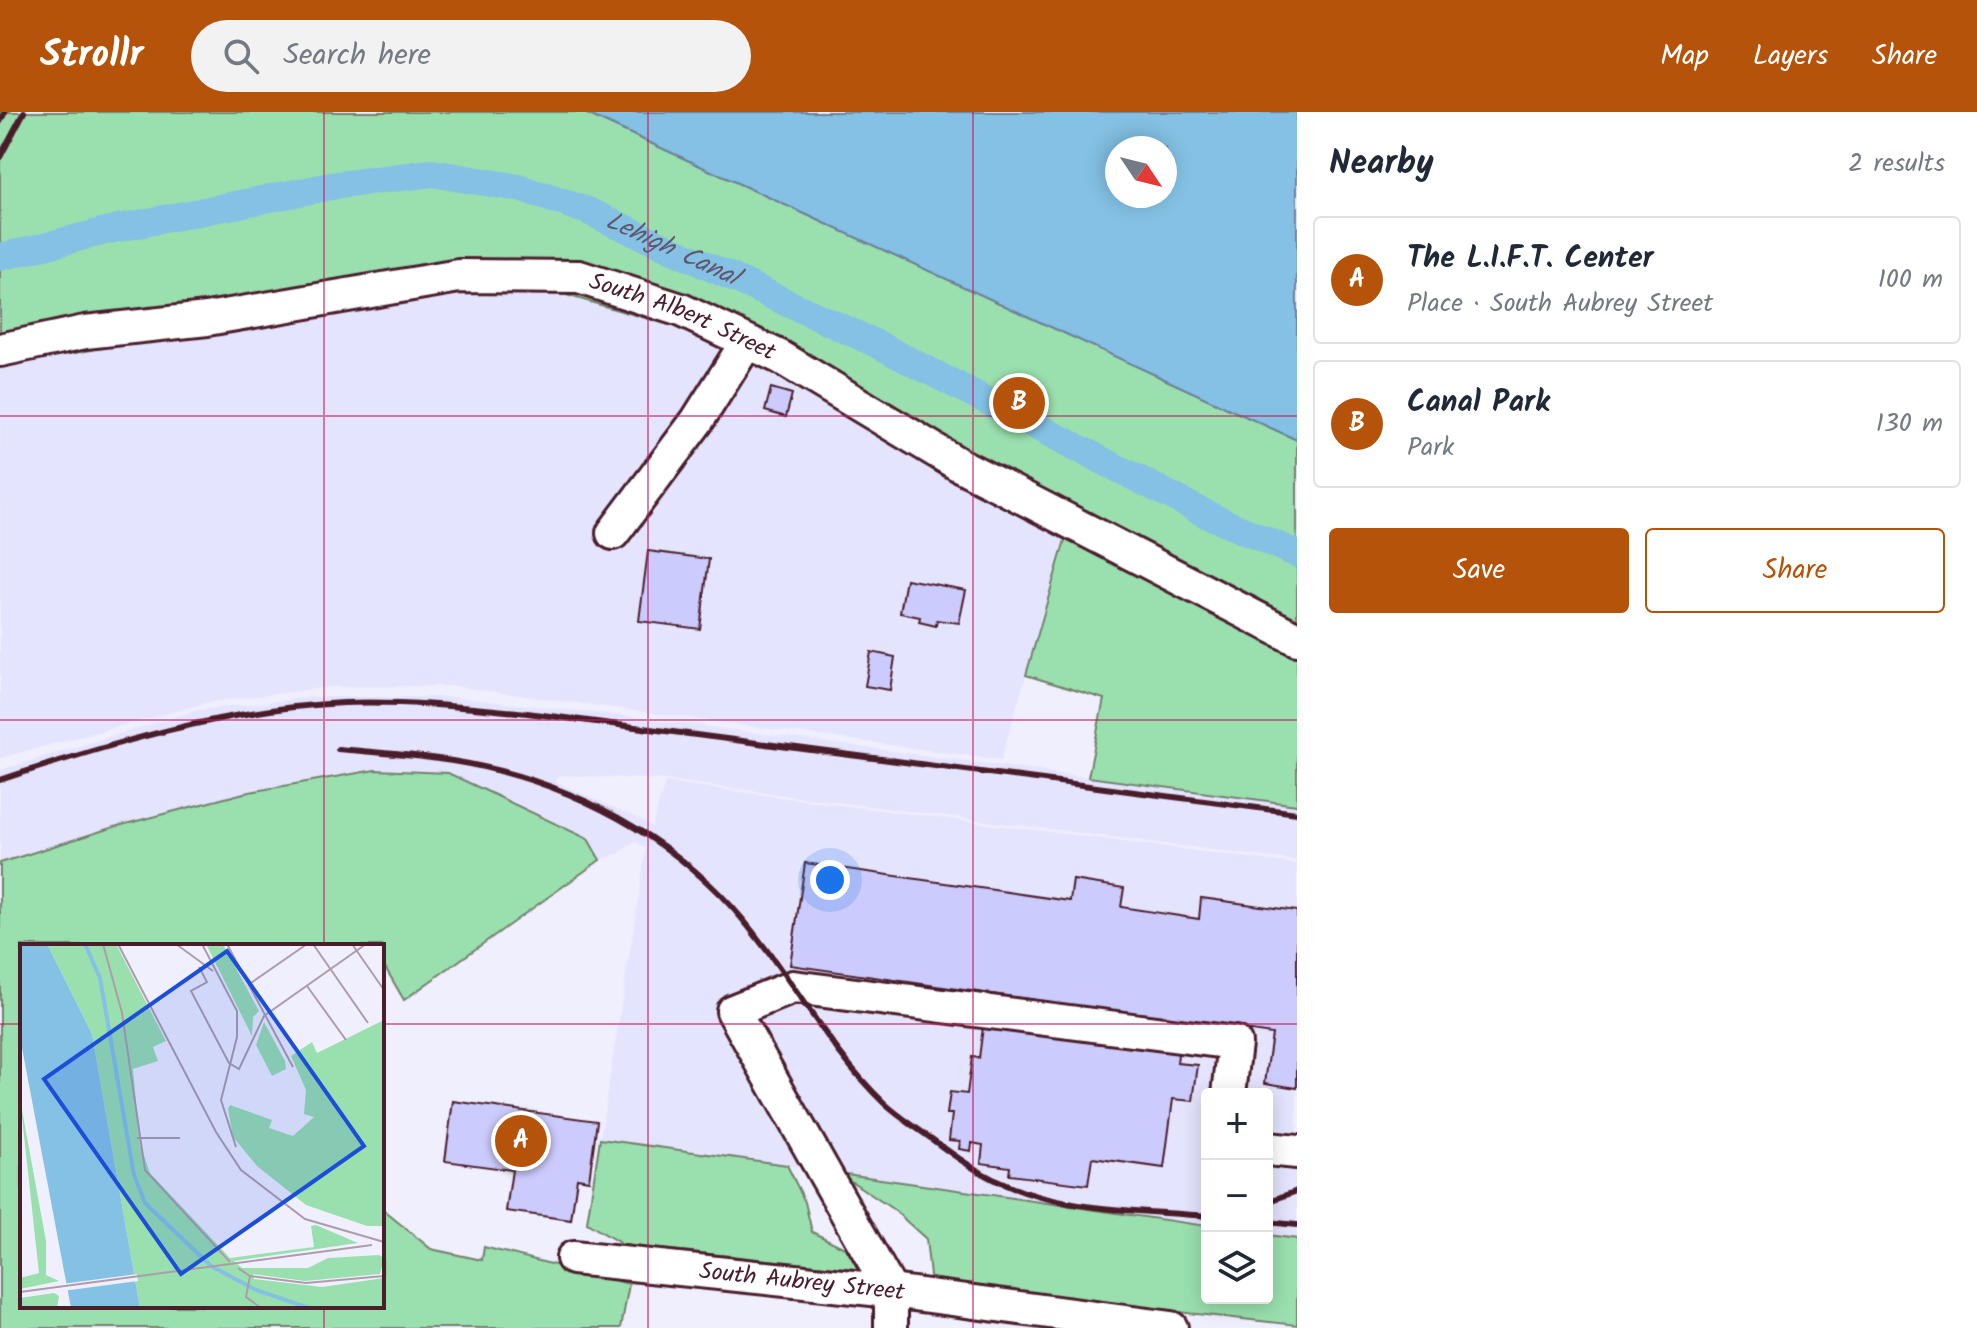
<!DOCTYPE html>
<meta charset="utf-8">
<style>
:root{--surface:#fff;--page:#f2f2f3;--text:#1f2937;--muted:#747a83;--line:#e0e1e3;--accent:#b45309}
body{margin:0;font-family:Kalam,sans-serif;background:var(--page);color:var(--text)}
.controls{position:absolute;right:24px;bottom:24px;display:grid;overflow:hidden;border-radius:8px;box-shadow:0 4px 20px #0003}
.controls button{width:72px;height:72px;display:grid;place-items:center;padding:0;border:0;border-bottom:2px solid var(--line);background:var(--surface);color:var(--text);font:40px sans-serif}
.compass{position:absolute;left:1105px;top:24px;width:72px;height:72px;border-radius:50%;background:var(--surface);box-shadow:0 4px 20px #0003;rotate:125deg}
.you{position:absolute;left:830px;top:768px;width:28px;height:28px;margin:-20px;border:6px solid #fff;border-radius:50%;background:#1a73e8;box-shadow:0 0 0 12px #1a73e833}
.badge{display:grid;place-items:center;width:52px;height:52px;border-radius:50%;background:var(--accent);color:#fff;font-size:26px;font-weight:700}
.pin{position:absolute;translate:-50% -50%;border:4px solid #fff;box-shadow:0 2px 8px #0006}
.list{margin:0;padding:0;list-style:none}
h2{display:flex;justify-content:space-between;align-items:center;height:104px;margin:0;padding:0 32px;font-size:34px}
h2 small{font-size:26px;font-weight:400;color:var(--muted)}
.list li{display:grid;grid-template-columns:52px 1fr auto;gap:24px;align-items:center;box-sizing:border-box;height:128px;margin:0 16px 16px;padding:0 16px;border:2px solid var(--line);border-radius:8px}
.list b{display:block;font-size:30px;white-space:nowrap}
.list p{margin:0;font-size:26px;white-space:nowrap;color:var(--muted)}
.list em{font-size:26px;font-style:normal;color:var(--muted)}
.actions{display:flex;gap:16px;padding:24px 32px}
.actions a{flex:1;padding:18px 0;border:2px solid var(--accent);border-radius:8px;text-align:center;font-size:28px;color:var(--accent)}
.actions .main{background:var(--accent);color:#fff}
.icon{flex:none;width:44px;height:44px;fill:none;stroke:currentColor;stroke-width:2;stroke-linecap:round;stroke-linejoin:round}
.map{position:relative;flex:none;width:1297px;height:1216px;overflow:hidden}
header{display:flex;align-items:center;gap:48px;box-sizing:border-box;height:112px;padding:0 40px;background:var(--accent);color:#fff}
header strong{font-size:38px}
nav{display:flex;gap:44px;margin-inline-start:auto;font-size:28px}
.search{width:560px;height:72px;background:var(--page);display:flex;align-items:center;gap:20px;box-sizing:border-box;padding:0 28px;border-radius:44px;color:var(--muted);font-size:30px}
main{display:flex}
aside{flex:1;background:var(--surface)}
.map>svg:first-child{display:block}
.built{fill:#e5e4fe}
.green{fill:#9ae0ae;stroke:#72806c;stroke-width:2}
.water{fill:#84c1e4;stroke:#6d809a;stroke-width:2;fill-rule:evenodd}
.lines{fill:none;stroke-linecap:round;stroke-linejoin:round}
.canal{stroke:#84c1e4;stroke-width:28}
.building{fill:#cccbfd;stroke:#4a1f2b;stroke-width:2}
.minor-casing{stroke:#4a1f2b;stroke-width:38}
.minor{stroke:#fff;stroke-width:32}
.rail{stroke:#4a1f2b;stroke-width:6}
.grid{fill:none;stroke:#c2185b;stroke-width:2;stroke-opacity:0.55}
.labels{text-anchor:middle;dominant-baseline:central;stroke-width:7;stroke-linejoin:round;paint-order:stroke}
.street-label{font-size:24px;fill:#4a1f2b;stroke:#fff}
.water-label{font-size:26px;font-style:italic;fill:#5e586c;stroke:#fff}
.inset-river{fill:none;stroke:#84c1e4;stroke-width:4}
.inset-road{fill:none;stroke:#ae9caa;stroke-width:2}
.view{fill:#1d4ed8;fill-opacity:0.15;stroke:#1d4ed8;stroke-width:4}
.inset-edge{fill:none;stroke:#4a1f2b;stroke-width:4}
</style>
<header>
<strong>Strollr</strong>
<div class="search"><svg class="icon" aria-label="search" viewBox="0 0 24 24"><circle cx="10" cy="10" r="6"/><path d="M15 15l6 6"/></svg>Search here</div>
<nav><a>Map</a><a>Layers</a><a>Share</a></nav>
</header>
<main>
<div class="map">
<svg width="1297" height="1216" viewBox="0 0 1297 1216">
<rect width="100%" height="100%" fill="#f0effe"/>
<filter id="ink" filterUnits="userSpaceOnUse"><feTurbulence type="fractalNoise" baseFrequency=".0125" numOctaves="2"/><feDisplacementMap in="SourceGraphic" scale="16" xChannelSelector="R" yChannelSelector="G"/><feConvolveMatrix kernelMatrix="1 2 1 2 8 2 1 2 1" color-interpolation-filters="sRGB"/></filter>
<g filter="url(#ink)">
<path class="built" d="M450 175 549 178 707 224 1066 429 1001 648 451 574 330 575 210 590 0 646V254Z
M314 585H451L650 607 1297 693V749L665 668 559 663 556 670 644 709 652 715 665 670 1297 752V1127L1267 1123V982H1207V1114L600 1027 646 737 634 729 620 741 600 748 587 727 0 751V658L198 598Z"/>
<path class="green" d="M0 0H583L1297 328V693L1088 665 1104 587 1026 563 1065 428 707 224 549 178 450 175 0 254Z
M375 658 448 661 588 727 600 748 404 888 382 850V834H22V1194H382V1097L431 1137 482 1148 484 1135 629 1172 621 1216H0V751L114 715 244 681Z
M600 1027 787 1053 805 1090 812 1120 861 1144 864 1158 623 1133 587 1111Z
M839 1061 1207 1114V1186H1267V1123L1297 1127V1213L931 1173 926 1127 894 1098Z"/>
<path class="water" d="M583 0H1297V328ZM1117 36H1165V84H1117Z"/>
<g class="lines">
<path class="canal" id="s1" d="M0 145 118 116 331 74 432 61 519 76 588 99 879 233 1206 402 1297 442"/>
</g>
<path class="building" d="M771 276 792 282 786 305 765 299Z
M648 439 709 447 700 517 639 509Z
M906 467 966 478 959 511 937 508 936 514 919 510 920 505 900 501Z
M871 540 895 545 890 578 865 574Z
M805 751 1070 789 1073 768 1124 776 1121 795 1199 807 1201 786 1297 799V976L1265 971 1272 922 790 853Z
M984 907 1179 933 1177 951 1198 953 1193 989 1173 987 1164 1056 1092 1046 1088 1073 1009 1063 1010 1055 981 1051 983 1033 972 1031 971 1039 959 1037 960 1029 949 1028 952 1002H947L950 980 967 982 972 945 979 946Z
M453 989 597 1009 589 1068 577 1066 571 1108 506 1099 512 1058 445 1049Z"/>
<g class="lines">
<g class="minor-casing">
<g id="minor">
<path id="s2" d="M0 238 85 220 207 207 459 164 579 165 681 198 780 245 958 352 1297 527"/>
<path d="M613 421 697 309 747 230"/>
<path d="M1267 1037 1297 1040"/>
<path id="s3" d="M573 1146 891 1179 1171 1216"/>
<path d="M891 1216V1179L733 899 793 875 1235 931 1229 982"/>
</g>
</g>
<use href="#minor" class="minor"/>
<path class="rail" d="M0 10 5 0
M0 45 24 0
M338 637C392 642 448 645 500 659 593 683 682 734 744 809 793 868 829 938 884 991 899 1005 917 1016 933 1028 953 1043 975 1059 999 1070 1063 1100 1138 1098 1207 1104
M0 668C110 632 228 596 344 591 405 589 466 595 527 601L1297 701
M1267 1090 1297 1079
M1267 1110 1297 1113"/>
</g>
</g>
<path class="grid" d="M324 0V834M648 0V1216M973 0V1216M0 304H1297M0 608H1297M0 912H22M382 912H1297M324 1194V1216"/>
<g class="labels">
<g class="street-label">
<text stroke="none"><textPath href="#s2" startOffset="696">South Albert Street</textPath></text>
<text stroke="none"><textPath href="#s3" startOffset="230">South Aubrey Street</textPath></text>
</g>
<g class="water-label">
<text stroke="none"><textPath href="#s1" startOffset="694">Lehigh Canal</textPath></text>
</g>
</g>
<g transform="translate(20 832)">
<rect width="364" height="364" fill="#f0effe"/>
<path d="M27 0H96L146 97 133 103 138 117 113 125 120 200 130 229 210 314 294 303 291 282 296 281 338 299 214 317 222 324H288L308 314 359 311 364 314 360 330 285 337 233 330 234 335 302 343 364 334V364H120L72 90ZM186 0H203L239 67 233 73 232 92ZM364 76V282H347L286 261 237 222 213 193 208 165 210 161 252 176 249 184 273 192 294 173 284 170 286 146 271 112 292 98 297 109ZM244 78 265 117 266 125 252 132 236 101ZM0 155 26 297V331L39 337 0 345V334L19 329ZM34 349 39 352 37 364H0V354Z" fill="#9ae0ae"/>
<path d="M0 0H27L72 90 120 364H51L0 93Z" fill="#84c1e4"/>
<path d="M117 330 118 337 43 347 42 340Z" fill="#f0effe"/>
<path class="inset-river" d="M65 0 80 34 114 231 125 259 191 322 236 346 289 364"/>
<path class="inset-road" d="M83 0 102 69 125 226 210 318M98 0 196 188 221 226 285 275 364 298M156 0 193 27M182 0 217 67V93L201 156 216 203M207 0 273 123M293 0 348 79M332 0 364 46M179 23 187 38 171 47 209 119 219 125 244 72 346 0M228 41 287 0M287 42 326 96M117 194H160M218 324 230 332 286 339 364 332M230 332 226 353 241 364M0 348 352 301"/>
<path class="view" d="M207 7 344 202 161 330 24 135Z"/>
<rect width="364" height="364" class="inset-edge"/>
</g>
</svg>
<div class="controls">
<button>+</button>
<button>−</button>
<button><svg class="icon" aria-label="layers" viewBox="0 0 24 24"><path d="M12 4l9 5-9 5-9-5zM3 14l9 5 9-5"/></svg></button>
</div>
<svg class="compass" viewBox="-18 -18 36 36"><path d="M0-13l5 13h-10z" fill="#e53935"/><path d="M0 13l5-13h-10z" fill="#747a83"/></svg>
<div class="you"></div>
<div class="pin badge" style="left:521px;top:1029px">A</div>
<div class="pin badge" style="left:1019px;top:291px">B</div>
</div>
<aside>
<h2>Nearby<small>2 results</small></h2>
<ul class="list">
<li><span class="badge">A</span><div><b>The L.I.F.T. Center</b><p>Place · South Aubrey Street</p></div><em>100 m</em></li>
<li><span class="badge">B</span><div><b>Canal Park</b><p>Park</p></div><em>130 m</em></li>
</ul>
<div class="actions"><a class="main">Save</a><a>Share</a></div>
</aside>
</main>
